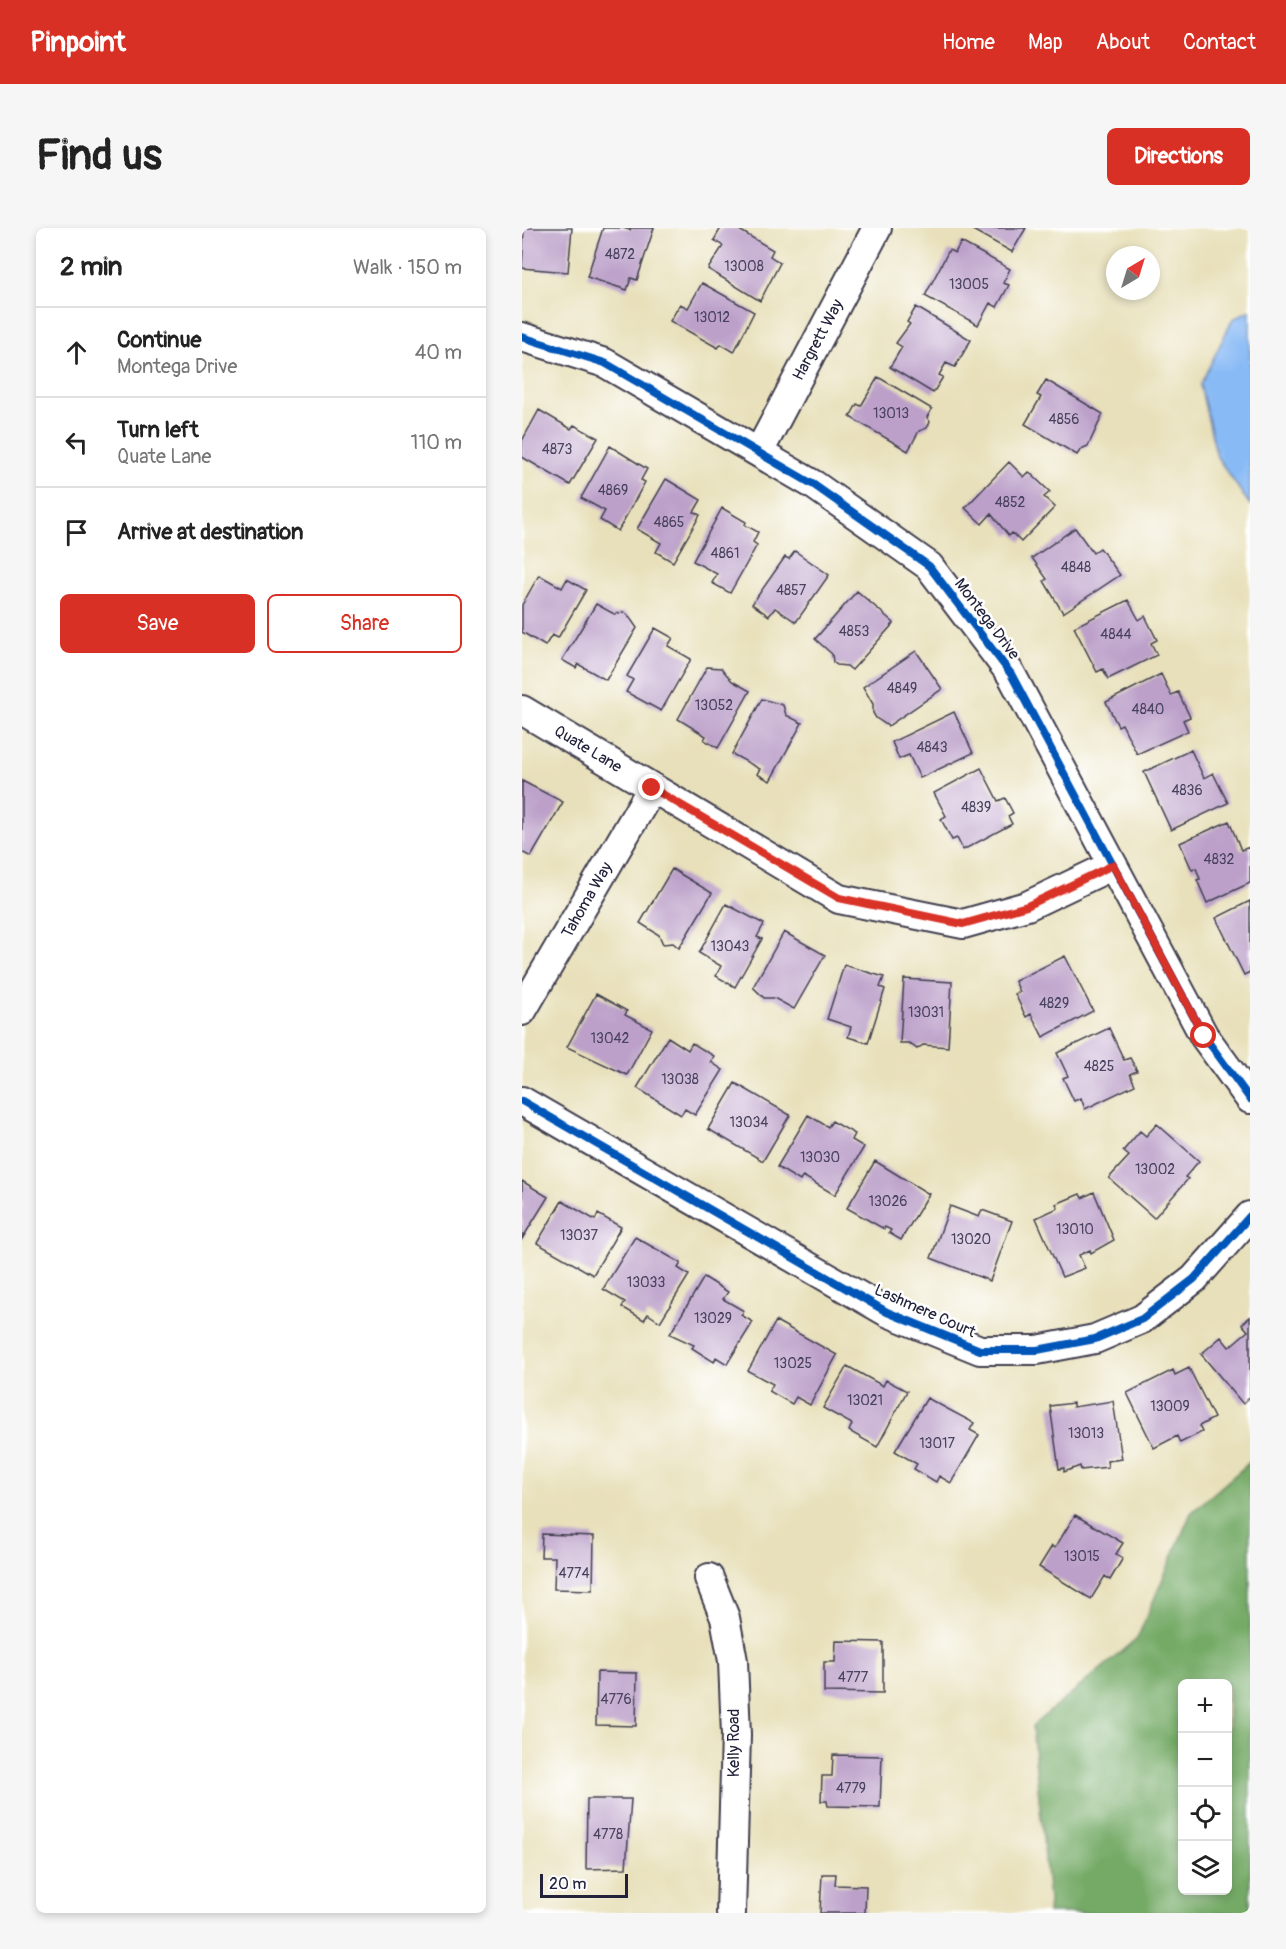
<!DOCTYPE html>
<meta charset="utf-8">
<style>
:root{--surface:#fff;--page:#f6f6f6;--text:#222;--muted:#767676;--line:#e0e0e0;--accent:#d93025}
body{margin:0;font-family:Pangolin,sans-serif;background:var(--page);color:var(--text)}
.controls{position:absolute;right:18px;bottom:18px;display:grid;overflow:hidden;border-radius:9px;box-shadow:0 3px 9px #0003}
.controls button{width:54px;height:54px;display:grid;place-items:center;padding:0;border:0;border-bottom:2px solid var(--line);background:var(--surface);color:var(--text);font:30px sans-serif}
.compass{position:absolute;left:584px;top:18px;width:54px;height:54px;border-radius:50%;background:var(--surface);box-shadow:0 3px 9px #0003;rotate:38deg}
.scale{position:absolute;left:18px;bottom:15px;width:88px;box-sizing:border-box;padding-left:6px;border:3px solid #22223b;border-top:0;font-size:16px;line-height:21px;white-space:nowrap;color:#22223b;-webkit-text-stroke:4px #fff;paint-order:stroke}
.stop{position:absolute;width:18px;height:18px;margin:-14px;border:4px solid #d93025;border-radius:50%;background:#fff}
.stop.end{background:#d93025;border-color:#fff;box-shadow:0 2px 6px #0008}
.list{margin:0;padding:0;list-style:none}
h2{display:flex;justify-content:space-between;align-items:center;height:78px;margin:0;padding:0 24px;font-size:26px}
h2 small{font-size:20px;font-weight:400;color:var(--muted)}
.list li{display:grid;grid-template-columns:39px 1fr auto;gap:18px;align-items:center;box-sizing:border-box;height:90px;padding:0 24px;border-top:2px solid var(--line)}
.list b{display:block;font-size:22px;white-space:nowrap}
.list p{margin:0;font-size:20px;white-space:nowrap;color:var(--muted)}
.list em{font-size:20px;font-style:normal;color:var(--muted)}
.actions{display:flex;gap:12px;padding:18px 24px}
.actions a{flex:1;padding:14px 0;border:2px solid var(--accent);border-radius:9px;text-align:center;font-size:21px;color:var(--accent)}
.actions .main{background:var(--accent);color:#fff}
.icon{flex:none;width:33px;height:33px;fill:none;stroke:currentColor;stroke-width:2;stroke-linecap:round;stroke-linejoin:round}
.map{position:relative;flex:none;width:728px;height:1685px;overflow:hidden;border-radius:9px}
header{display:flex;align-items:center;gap:36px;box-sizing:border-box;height:84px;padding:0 30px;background:var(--accent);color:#fff}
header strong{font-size:28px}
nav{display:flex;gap:33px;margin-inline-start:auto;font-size:21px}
.intro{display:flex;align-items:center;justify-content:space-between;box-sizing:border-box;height:144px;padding:0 36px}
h1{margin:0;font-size:42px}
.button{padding:15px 27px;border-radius:9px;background:var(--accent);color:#fff;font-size:21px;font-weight:700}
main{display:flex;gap:36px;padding:0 36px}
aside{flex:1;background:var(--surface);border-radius:9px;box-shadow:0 3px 9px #0003}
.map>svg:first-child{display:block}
.forest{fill:#75aa66;stroke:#4c6650;stroke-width:1.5;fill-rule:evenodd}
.water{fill:#88baf5;stroke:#556e98;stroke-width:1.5}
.building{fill:#bca0c9}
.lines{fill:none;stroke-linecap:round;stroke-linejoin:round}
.street-casing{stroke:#403e4e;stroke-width:32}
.street{stroke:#fff;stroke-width:28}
.cycleway-casing{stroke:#fff;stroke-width:11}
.cycleway{stroke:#0057b8;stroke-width:8}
.route{stroke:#d93025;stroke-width:8}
.labels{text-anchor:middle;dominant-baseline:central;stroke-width:5;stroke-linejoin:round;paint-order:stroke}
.number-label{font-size:14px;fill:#48425e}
.street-label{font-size:16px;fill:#22223b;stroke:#fff}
</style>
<header>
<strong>Pinpoint</strong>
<nav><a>Home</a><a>Map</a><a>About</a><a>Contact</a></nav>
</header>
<div class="intro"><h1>Find us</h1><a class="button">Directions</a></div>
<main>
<aside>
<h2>2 min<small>Walk · 150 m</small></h2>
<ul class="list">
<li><svg class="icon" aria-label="ahead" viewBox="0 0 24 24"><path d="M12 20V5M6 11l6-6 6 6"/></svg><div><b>Continue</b><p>Montega Drive</p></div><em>40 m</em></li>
<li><svg class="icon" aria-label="left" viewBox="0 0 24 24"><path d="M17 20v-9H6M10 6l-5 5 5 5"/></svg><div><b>Turn left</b><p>Quate Lane</p></div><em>110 m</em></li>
<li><svg class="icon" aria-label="arrive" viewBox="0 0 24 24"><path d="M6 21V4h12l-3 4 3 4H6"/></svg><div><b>Arrive at destination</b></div></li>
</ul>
<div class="actions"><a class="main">Save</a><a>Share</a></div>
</aside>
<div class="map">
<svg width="728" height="1685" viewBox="0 0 728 1685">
<rect width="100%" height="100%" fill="#fff"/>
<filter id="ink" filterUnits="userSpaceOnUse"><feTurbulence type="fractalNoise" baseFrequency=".0167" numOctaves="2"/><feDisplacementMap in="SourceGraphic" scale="12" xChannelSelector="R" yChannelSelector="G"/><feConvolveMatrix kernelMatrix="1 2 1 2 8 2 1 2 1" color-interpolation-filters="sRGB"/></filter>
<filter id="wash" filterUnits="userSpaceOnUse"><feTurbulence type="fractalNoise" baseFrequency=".008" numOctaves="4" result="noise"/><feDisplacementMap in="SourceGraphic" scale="24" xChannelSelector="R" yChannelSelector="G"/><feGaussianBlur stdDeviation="1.35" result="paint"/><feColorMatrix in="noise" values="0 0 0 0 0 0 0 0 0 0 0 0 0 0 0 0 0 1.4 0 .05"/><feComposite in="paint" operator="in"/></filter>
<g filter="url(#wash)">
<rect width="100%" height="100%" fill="#e8e0ba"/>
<path class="forest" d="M728 1234V1685H526L527 1672 510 1498 615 1411 669 1285ZM660 1456H706V1662H660Z"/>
<path class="water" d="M728 82V277L695 229 678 157 711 91Z"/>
<g id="blocks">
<path class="building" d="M2 0H50L46 44 0 40Z
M81 0H101L108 2 109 0H132L115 52 109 50 105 62 65 49Z
M199 0H214L251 22 248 28 258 35 238 73 186 41 201 18 192 12Z
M447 0H504L490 24Z
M439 14 488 41 481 55 487 57 475 79 468 75 456 97 403 68 427 22 433 25Z
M180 55 232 84 212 124 199 116 196 120 148 93 158 76 166 80Z
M394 79 449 112 433 139 424 135 417 147 421 149 411 165 368 139 380 119 374 115 388 96 385 94Z
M356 149 410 181 405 189 408 194 405 200 397 203 386 223 328 189 335 176 339 178Z
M524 152 581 186 566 218 559 221 555 227 503 196 519 169 515 167Z
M17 182 49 201 52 197 76 210 48 257 0 229V213Z
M88 218 125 241 119 252 123 254 96 303 78 292 83 283 59 270Z
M487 234 502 249 507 244 528 264 522 269 533 279 499 314 490 305 487 308 469 286 460 296 443 280Z
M144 251 179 272 172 284 178 287 151 334 134 324 139 315 115 301Z
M200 280 224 294 223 297 236 304 231 314 235 317 208 365 190 355 195 346 171 333Z
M553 300 571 325 578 320 598 347 541 385 522 353 525 351 510 330Z
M273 323 307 347 274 394 253 380 247 388 230 376 263 329 267 331Z
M17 347 40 360 45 351 64 362 36 410 30 407 23 418 0 404V377Z
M335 363 372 395 330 442 325 438 315 437 311 434 310 426 293 411Z
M606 372 617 392 623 388 635 412 629 415 635 427 586 451 581 441 575 444 552 399Z
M74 376 92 386 102 384 106 387 115 400 84 452 56 436 54 440 40 432Z
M133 400 151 410 146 418 169 431 139 483 104 464 111 452 105 448Z
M394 423 420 461 366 498 354 490 351 485V476L341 459Z
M185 439 199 440 210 453 228 463 196 520 182 512 184 508 156 491Z
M639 446 649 467 656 464 668 489 661 492 666 503 615 526 600 496 596 498 584 474Z
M240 471 261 477 264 487 280 495 248 553 235 546 238 541 210 526Z
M432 484 451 525 398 550 387 527 377 531 370 514Z
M669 522 682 550 691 545 706 575 649 602 622 544Z
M459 540 476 573 483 570 491 585 486 588 490 596 441 622 435 610 430 612 419 591 424 588 412 565Z
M0 553 41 574 9 629 0 624Z
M707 593 719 622 728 619V655L685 675 675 652 678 651 674 640 670 642 658 615Z
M150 641 190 665 157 720 151 715 141 716 137 707 118 695Z
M728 673V744L722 747 694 690Z
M204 676 242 696 235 709 240 711 213 759 194 748 199 738 177 725Z
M262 704 303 727 272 781 252 770H242L231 759Z
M543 728 571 783 521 809 509 786 504 789 493 766 498 764 493 753Z
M322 737 362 749 358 759 363 761 346 815 326 809 329 799 305 791Z
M382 751 430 754 426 819 401 817 395 821 387 815H378Z
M74 766 105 783 103 787 130 801 105 847 45 819Z
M587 800 602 832 608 830 615 843 608 846 613 857 563 881 559 870 552 873 541 850 546 848 535 825Z
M146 809 166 822 170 815 192 828 189 834 201 842 173 887 163 881 159 887 115 860Z
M213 855 268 887 241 933 186 901Z
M286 887 306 899 310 893 333 906 330 912 342 919 313 967 281 948 278 953 255 939Z
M635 896 677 933 663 949 666 951 632 990 587 950 607 928 601 923 618 903 624 908Z
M353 933 407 966 379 1012 367 1005 369 1002 363 999 362 1001 325 980Z
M0 953 26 969 0 1011Z
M572 964 592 1012 569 1025 568 1022 557 1027 563 1040 540 1049 514 990 536 980 534 976 558 966 560 970Z
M40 973 73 992 76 986 99 999 71 1047 15 1015Z
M428 978 457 989 460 982 490 993 468 1053 409 1030Z
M113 1009 159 1035 156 1040 167 1047 138 1094 126 1086 122 1092 100 1079 103 1074 81 1061Z
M182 1049 206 1064 201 1071 222 1083 219 1087 231 1094 205 1136 194 1129 192 1134 170 1120 172 1117 148 1106Z
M728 1089V1169L721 1176 679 1126 699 1109 707 1119 726 1103 720 1096Z
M254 1093 315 1127 288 1177 274 1169 270 1176 247 1163 251 1156 226 1143Z
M325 1138 361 1158 364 1152 385 1163 355 1219 327 1203 330 1196 301 1180Z
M667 1140 692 1190 677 1198 680 1204 658 1215 655 1208 632 1220 605 1165 651 1142 653 1147Z
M405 1170 452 1195 448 1202 457 1207 429 1255 417 1248 414 1254 392 1241 395 1236 373 1223Z
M591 1173 600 1231 585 1233 586 1239 559 1242 558 1238 542 1244V1240L537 1241 528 1178 551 1175V1179Z
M553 1287 601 1315 594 1326 601 1330 588 1352 583 1348 569 1371 517 1339 530 1318 533 1320Z
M20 1306 72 1308 71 1362 32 1361 33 1329H19Z
M314 1413 361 1414V1465L302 1464V1434H313Z
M75 1444 115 1445 114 1498 74 1497Z
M311 1527 360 1528 358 1579 306 1578 305 1573H299L300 1548H310Z
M65 1571H109L104 1640 64 1641Z
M300 1646H314L313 1657 344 1658 343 1685H298Z"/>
</g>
</g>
<g filter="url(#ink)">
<use href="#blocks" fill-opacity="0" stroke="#403e4e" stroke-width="1.5"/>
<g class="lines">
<g class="street-casing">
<path id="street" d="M0 109 83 135 292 257 407 338 489 446 682 808 728 871
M237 224 355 0
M0 482 317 671 441 696 505 678 591 637
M0 783 130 560
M0 873 365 1084 458 1122H515L573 1111 620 1091 672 1051 728 988
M187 1350 203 1390 211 1433 214 1507 209 1685"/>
</g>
<use href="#street" class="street"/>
<g class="cycleway-casing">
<path id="cycleway" d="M0 109 83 135 292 257 407 338 489 446 682 808 728 871
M0 873 365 1084 458 1122H515L573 1111 620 1091 672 1051 728 988"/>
</g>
<use href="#cycleway" class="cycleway"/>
</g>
</g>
<g class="lines" filter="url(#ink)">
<path class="route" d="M130 560 317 670 441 696 505 678 591 637 682 808"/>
</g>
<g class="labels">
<g class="number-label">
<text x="98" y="26">4872</text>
<text x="222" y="38">13008</text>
<text x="447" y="56">13005</text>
<text x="190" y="89">13012</text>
<text x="369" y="185">13013</text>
<text x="542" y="191">4856</text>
<text x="35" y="221">4873</text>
<text x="91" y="262">4869</text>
<text x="488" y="274">4852</text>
<text x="147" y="294">4865</text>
<text x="203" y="325">4861</text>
<text x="554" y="339">4848</text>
<text x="269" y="362">4857</text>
<text x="332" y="403">4853</text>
<text x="594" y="406">4844</text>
<text x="380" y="460">4849</text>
<text x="192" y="477">13052</text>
<text x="626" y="481">4840</text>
<text x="410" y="519">4843</text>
<text x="665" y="562">4836</text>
<text x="454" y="579">4839</text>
<text x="697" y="631">4832</text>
<text x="208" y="718">13043</text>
<text x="532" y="775">4829</text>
<text x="404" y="784">13031</text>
<text x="88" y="810">13042</text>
<text x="577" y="838">4825</text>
<text x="158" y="851">13038</text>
<text x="227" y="894">13034</text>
<text x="298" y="929">13030</text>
<text x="633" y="941">13002</text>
<text x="366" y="973">13026</text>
<text x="553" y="1001">13010</text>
<text x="57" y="1007">13037</text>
<text x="449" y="1011">13020</text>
<text x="124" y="1054">13033</text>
<text x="191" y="1090">13029</text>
<text x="271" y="1135">13025</text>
<text x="343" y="1172">13021</text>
<text x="648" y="1178">13009</text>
<text x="564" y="1205">13013</text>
<text x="415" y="1215">13017</text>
<text x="560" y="1328">13015</text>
<text x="52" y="1345">4774</text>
<text x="331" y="1449">4777</text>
<text x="94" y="1471">4776</text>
<text x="329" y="1560">4779</text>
<text x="86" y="1606">4778</text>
</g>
<g class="street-label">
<text transform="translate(296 112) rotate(-62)">Hargrett Way</text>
<text transform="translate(465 391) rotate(53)">Montega Drive</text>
<text transform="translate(66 521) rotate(31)">Quate Lane</text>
<text transform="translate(65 672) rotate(-60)">Tahoma Way</text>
<text transform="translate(403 1083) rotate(24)">Lashmere Court</text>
<text transform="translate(212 1515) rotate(-90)">Kelly Road</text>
</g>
</g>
</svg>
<div class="controls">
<button>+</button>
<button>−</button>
<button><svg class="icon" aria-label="locate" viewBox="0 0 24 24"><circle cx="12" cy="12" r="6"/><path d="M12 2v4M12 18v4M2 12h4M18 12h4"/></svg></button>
<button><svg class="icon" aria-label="layers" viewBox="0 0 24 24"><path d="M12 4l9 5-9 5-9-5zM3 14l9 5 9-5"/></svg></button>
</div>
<svg class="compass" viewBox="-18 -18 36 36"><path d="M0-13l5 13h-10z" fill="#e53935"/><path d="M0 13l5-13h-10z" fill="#767676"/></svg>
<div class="scale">20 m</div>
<div class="stop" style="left:682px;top:808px"></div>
<div class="stop end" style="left:130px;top:560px"></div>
</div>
</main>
